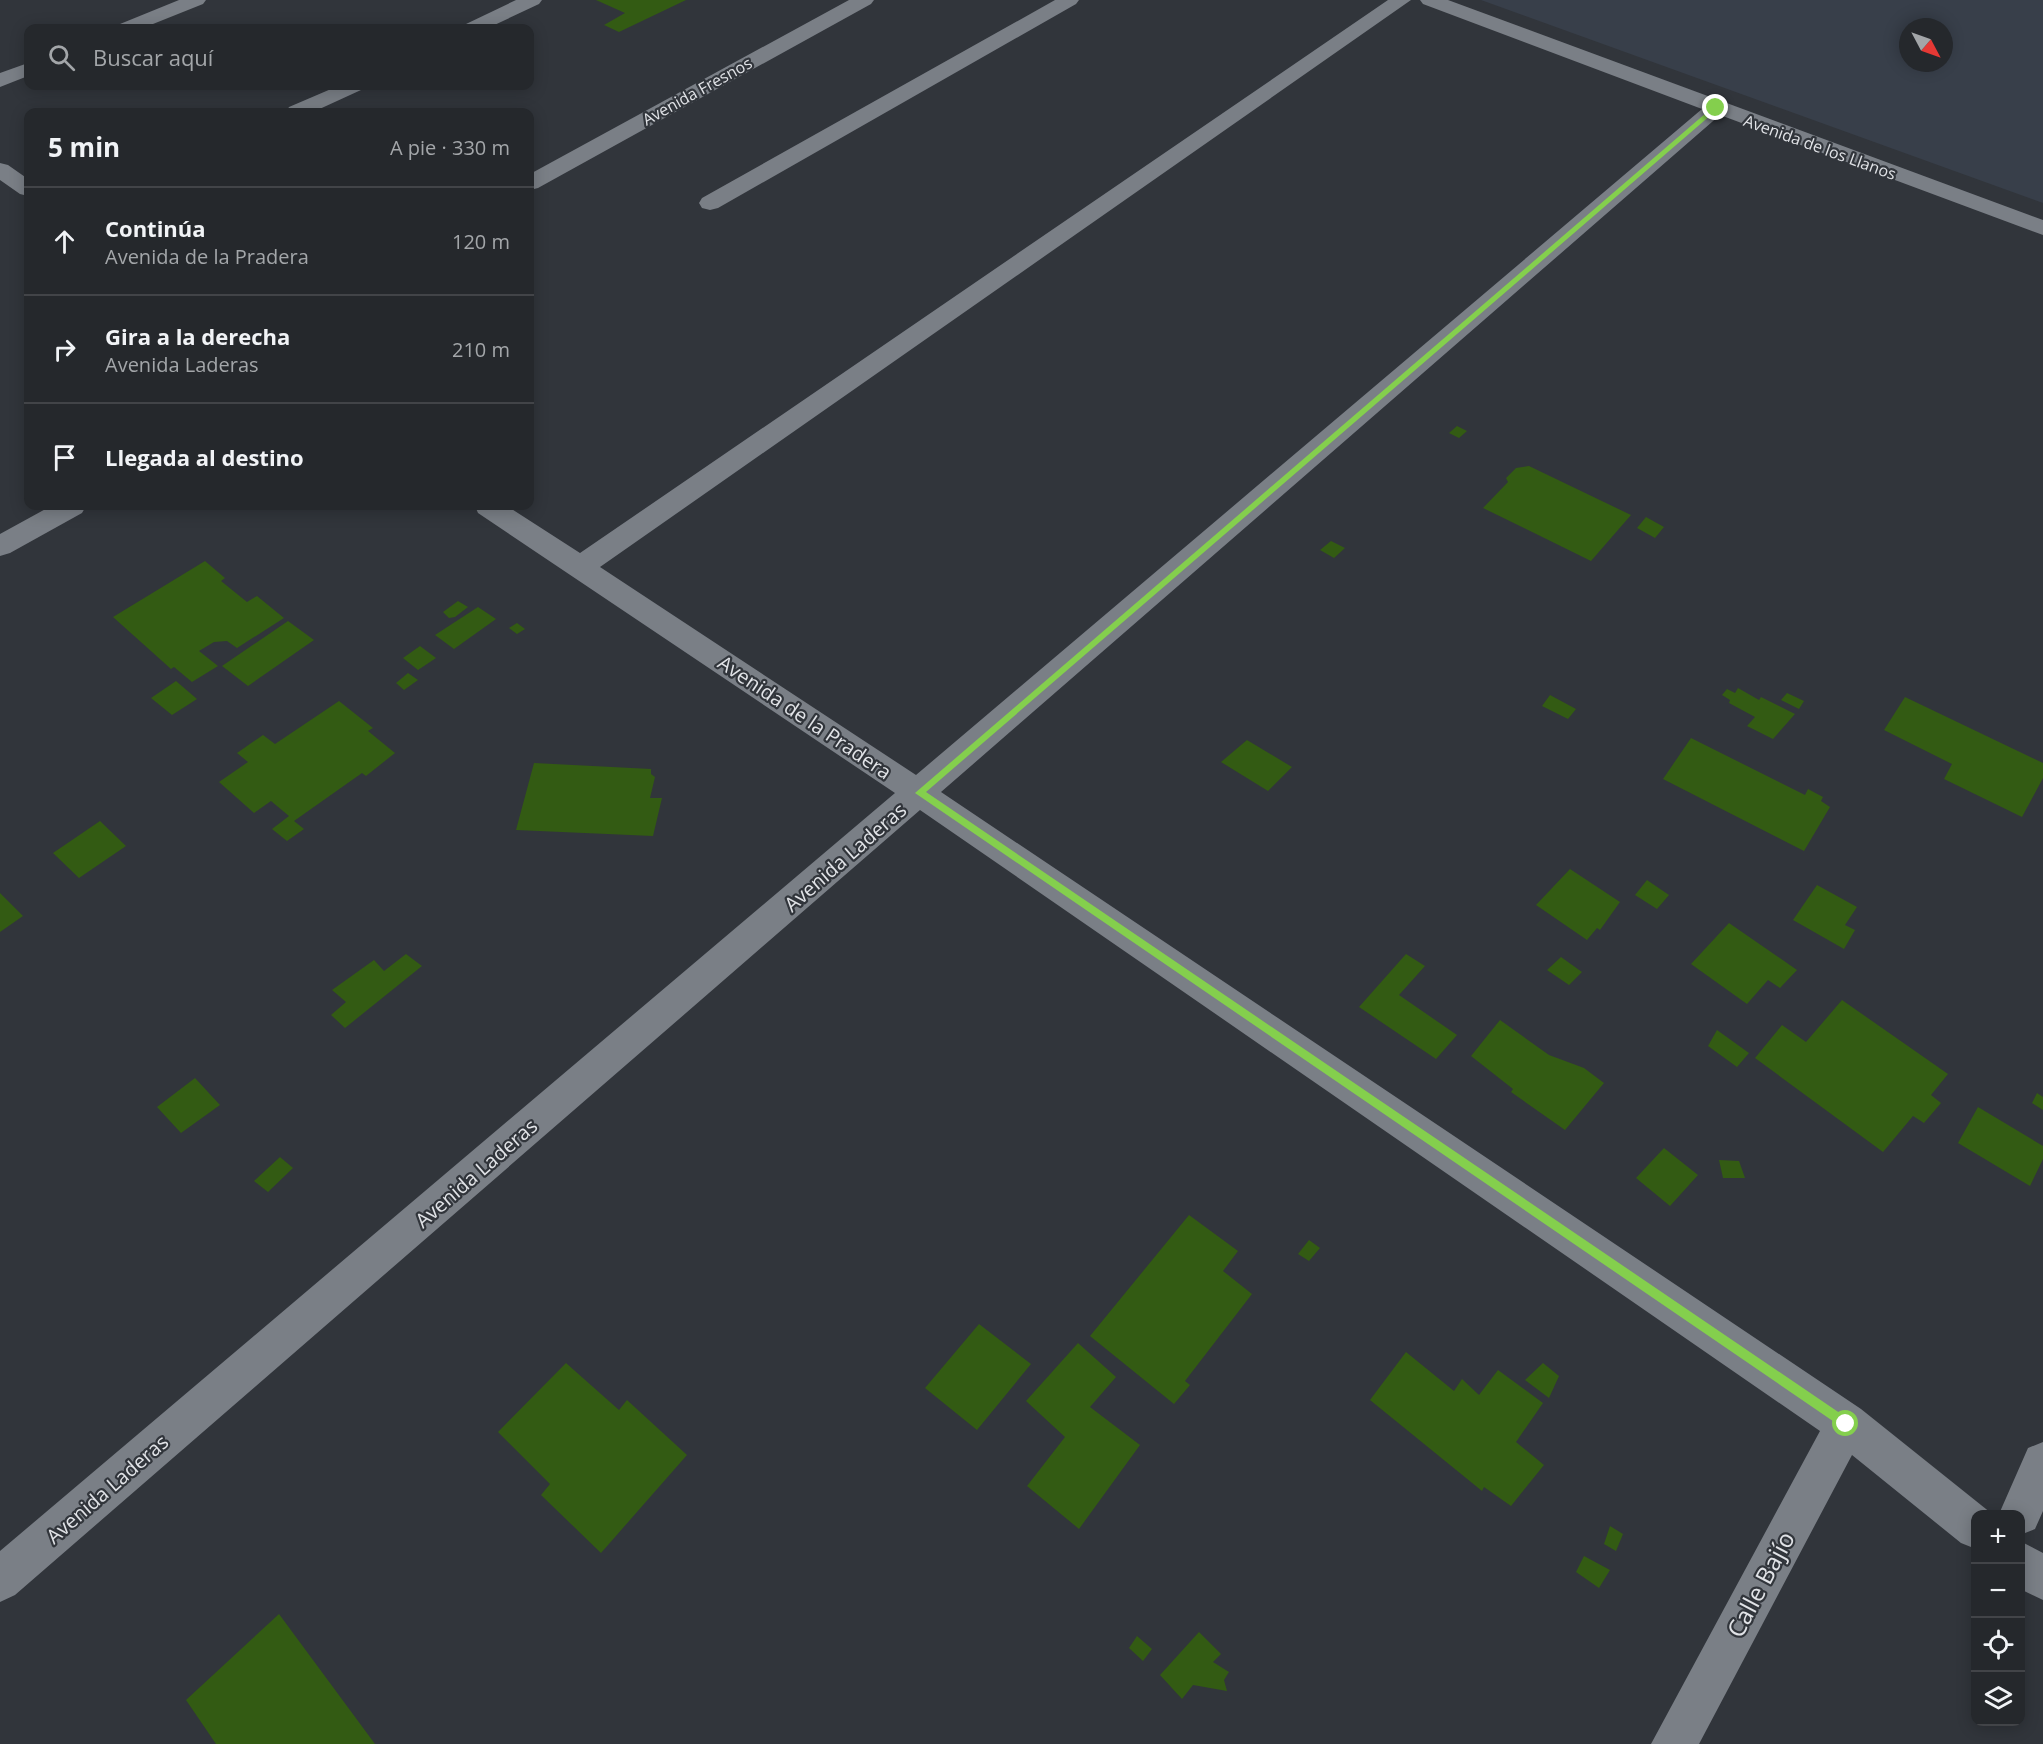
<!DOCTYPE html>
<html lang="es">
<meta charset="utf-8">
<style>
:root{--surface:#25282c;--page:#2d3034;--text:#f1f3f6;--muted:#a3a6a9;--line:#424448}
body{margin:0;font-family:"Open Sans",sans-serif;background:var(--page);color:var(--text)}
.controls{position:absolute;right:18px;bottom:18px;display:grid;overflow:hidden;border-radius:12px;box-shadow:0 3px 15px #0003}
.controls button{width:54px;height:54px;display:grid;place-items:center;padding:0;border:0;border-bottom:2px solid var(--line);background:var(--surface);color:var(--text);font:30px sans-serif}
.compass{position:absolute;left:1899px;top:18px;width:54px;height:54px;border-radius:50%;background:var(--surface);box-shadow:0 3px 15px #0003;rotate:131deg}
.stop{position:absolute;width:18px;height:18px;margin:-14px;border:4px solid #84cf4d;border-radius:50%;background:#fff}
.stop.end{background:#84cf4d;border-color:#fff;box-shadow:0 2px 6px #0008}
.list{margin:0;padding:0;list-style:none}
h2{display:flex;justify-content:space-between;align-items:center;height:78px;margin:0;padding:0 24px;font-size:26px}
h2 small{font-size:20px;font-weight:400;color:var(--muted)}
.list li{display:grid;grid-template-columns:39px 1fr auto;gap:18px;align-items:center;box-sizing:border-box;height:108px;padding:0 24px;border-top:2px solid var(--line)}
.list b{display:block;font-size:22px;white-space:nowrap}
.list p{margin:0;font-size:20px;white-space:nowrap;color:var(--muted)}
.list em{font-size:20px;font-style:normal;color:var(--muted)}
.icon{flex:none;width:33px;height:33px;fill:none;stroke:currentColor;stroke-width:2;stroke-linecap:round;stroke-linejoin:round}
.map{position:relative;flex:none;width:2043px;height:1744px;overflow:hidden}
.search{position:absolute;background:var(--surface);box-shadow:0 3px 15px #0003;left:24px;top:24px;width:510px;height:66px;display:flex;align-items:center;gap:15px;box-sizing:border-box;padding:0 21px;border-radius:12px;color:var(--muted);font-size:22px}
.panel{position:absolute;background:var(--surface);box-shadow:0 3px 15px #0003;left:24px;top:108px;width:510px;height:402px;border-radius:12px}
.map>svg:first-child{display:block}
.built{fill:#383f4a;fill-rule:evenodd}
.building{fill:#335b13}
.lines{fill:none;stroke-linecap:round;stroke-linejoin:round}
.minor{fill:#7a7f86;fill-rule:evenodd}
.route{fill:#84cf4d}
.labels{text-anchor:middle;dominant-baseline:central;stroke-width:4.5;stroke-linejoin:round;paint-order:stroke}
.far-street-label{font-size:16px;fill:#e1e3e7;stroke:#31353b}
.street-label{font-size:20px;fill:#e1e3e7;stroke:#31353b}
.near-street-label{font-size:24px;fill:#e1e3e7;stroke:#31353b}
</style>
<div class="map">
<svg width="2043" height="1744" viewBox="0 0 2043 1744">
<rect width="100%" height="100%" fill="#31353b"/>
<path class="built" d="M1481 0H2043V203ZM1908 27H1944V63H1908Z"/>
<path class="building" d="M596 0H686L619 32 604 25 625 13Z
M1457 426 1467 431 1459 438 1449 433Z
M1529 466 1631 515 1591 561 1483 508 1508 482 1506 478 1516 468Z
M1646 517 1664 527 1655 538 1637 528Z
M1331 541 1345 548 1334 558 1320 550Z
M205 561 225 578 221 581 247 602 257 596 284 618 237 648 227 641 214 642 199 651 218 666 192 682 174 667 171 669 113 617Z
M458 601 468 607 455 617 449 618 443 612Z
M478 607 496 619 454 649 435 635Z
M288 621 314 640 248 686 222 666Z
M517 623 525 629 517 634 509 628Z
M420 646 436 658 418 670 403 658Z
M408 673 418 680 404 690 396 683Z
M176 681 197 699 172 715 151 698Z
M1738 688 1759 700 1761 697 1795 714 1773 739 1747 726 1755 717 1729 703 1730 700 1722 695 1727 689 1735 693Z
M1787 693 1804 701 1799 709 1781 700Z
M1550 695 1576 709 1568 719 1542 706Z
M1905 697 2043 763V778L2022 817 1944 779 1952 764 1884 730Z
M339 701 373 728 368 731 395 753 366 776 362 773 294 821 304 829 287 841 272 829 289 816 271 801 254 813 219 782 248 762 237 753 263 735 275 744Z
M1691 738 1805 795 1808 789 1823 797 1821 801 1830 807 1804 851 1663 779Z
M1247 740 1292 767 1268 791 1221 762Z
M534 763 651 769V774L655 777 650 798H662L653 836 516 830Z
M100 821 126 846 79 878 53 853Z
M1570 869 1620 902 1600 930 1597 928 1587 940 1536 905Z
M1647 880 1669 895 1657 909 1635 895Z
M1817 885 1857 907 1845 925 1855 930 1844 949 1793 920Z
M0 893 23 916 0 932Z
M1729 923 1797 970 1780 988 1768 980 1747 1004 1691 964Z
M406 954 422 966 345 1028 331 1015 346 1002 332 990 374 960 384 971Z
M1406 954 1425 966 1399 995 1457 1035 1436 1059 1359 1007Z
M1561 957 1582 972 1569 985 1547 970Z
M1842 1000 1948 1074 1931 1095 1941 1103 1924 1123 1913 1116 1883 1152 1755 1058 1782 1025 1806 1042Z
M1500 1020 1549 1055 1584 1068 1604 1083 1565 1130 1511 1092 1513 1089 1471 1056Z
M1717 1030 1749 1053 1737 1067 1708 1046Z
M195 1078 220 1105 181 1133 157 1107Z
M2037 1093 2043 1097V1110L2032 1103Z
M1978 1107 2043 1146V1159L2030 1186 1958 1143Z
M1664 1148 1698 1175 1670 1206 1636 1178Z
M280 1157 293 1168 268 1192 254 1181Z
M1719 1160 1739 1161 1745 1178H1723Z
M1189 1215 1238 1251 1223 1271 1252 1294 1185 1381 1190 1385 1174 1404 1090 1336Z
M1309 1240 1320 1248 1309 1261 1298 1254Z
M979 1324 1031 1364 977 1430 925 1388Z
M1078 1343 1116 1377 1090 1407 1140 1445 1079 1529 1027 1486 1065 1437 1026 1401Z
M1406 1352 1454 1391 1462 1379 1479 1395 1498 1370 1543 1403 1516 1442 1544 1465 1511 1506 1484 1487 1482 1491 1370 1400Z
M566 1363 619 1410 627 1400 687 1455 601 1553 541 1495 550 1484 498 1432Z
M1543 1363 1559 1376 1549 1398 1525 1380Z
M1610 1526 1623 1534 1616 1551 1604 1544Z
M1584 1556 1610 1570 1599 1588 1576 1572Z
M279 1614 375 1744H216L186 1700Z
M1199 1632 1221 1654 1213 1662 1229 1672 1224 1680 1227 1691 1193 1685 1182 1699 1160 1675Z
M1137 1636 1152 1649 1143 1661 1129 1648Z"/>
<g class="lines">
<path class="minor" d="M179 0H206L203 4 143 28H117L120 24Z
M516 0H542L539 4 488 28H463L466 24Z
M849 0H874L871 4 538 188 530 190V174Z
M1055 0H1079L1076 4 718 208 710 210 702 208 699 203 702 198Z
M1388 0H1411L600 567 916 775 1702 109 1423 4 1420 0H1448L2043 220V235L1720 115 941 792 1861 1409 1991 1513 1992 1514H1976V1549L1961 1543 1852 1455 1699 1744H1651L1820 1431 920 810 15 1595 0 1602V1551L895 793 478 513 475 506H507L580 553Z
M28 63V76L0 87V73Z
M338 86H365L361 90 313 112H286L289 107Z
M0 163 8 165 28 179V196L20 194 0 180Z
M51 506H86L82 513 10 553 0 556V534Z
M2043 1442V1511L2035 1529 2020 1535V1514H1999L2028 1448Z
M2020 1541 2043 1553V1600L2020 1589Z"/>
</g>
<path class="route" d="M1713 107 1719 108 926 792 1850 1420 1852 1424 1846 1430 915 793Z"/>
<g class="labels">
<g class="far-street-label">
<text transform="translate(697 91) rotate(-29)">Avenida Fresnos</text>
<text transform="translate(1820 147) rotate(20)">Avenida de los Llanos</text>
</g>
<g class="street-label">
<text transform="translate(805 717) rotate(34)">Avenida de la Pradera</text>
<text transform="translate(845 857) rotate(-41)">Avenida Laderas</text>
<text transform="translate(476 1173) rotate(-41)">Avenida Laderas</text>
<text transform="translate(107 1489) rotate(-41)">Avenida Laderas</text>
</g>
<g class="near-street-label">
<text transform="translate(1760 1584) rotate(-62)">Calle Bajío</text>
</g>
</g>
</svg>
<div class="controls">
<button>+</button>
<button>−</button>
<button><svg class="icon" aria-label="locate" viewBox="0 0 24 24"><circle cx="12" cy="12" r="6"/><path d="M12 2v4M12 18v4M2 12h4M18 12h4"/></svg></button>
<button><svg class="icon" aria-label="layers" viewBox="0 0 24 24"><path d="M12 4l9 5-9 5-9-5zM3 14l9 5 9-5"/></svg></button>
</div>
<svg class="compass" viewBox="-18 -18 36 36"><path d="M0-13l5 13h-10z" fill="#e53935"/><path d="M0 13l5-13h-10z" fill="#a3a6a9"/></svg>
<div class="stop" style="left:1846px;top:1424px"></div>
<div class="stop end" style="left:1716px;top:108px"></div>
<div class="search"><svg class="icon" aria-label="search" viewBox="0 0 24 24"><circle cx="10" cy="10" r="6"/><path d="M15 15l6 6"/></svg>Buscar aquí</div>
<section class="panel">
<h2>5 min<small>A pie · 330 m</small></h2>
<ul class="list">
<li><svg class="icon" aria-label="ahead" viewBox="0 0 24 24"><path d="M12 20V5M6 11l6-6 6 6"/></svg><div><b>Continúa</b><p>Avenida de la Pradera</p></div><em>120 m</em></li>
<li><svg class="icon" aria-label="right" viewBox="0 0 24 24"><path d="M7 20v-9h11M14 6l5 5-5 5"/></svg><div><b>Gira a la derecha</b><p>Avenida Laderas</p></div><em>210 m</em></li>
<li><svg class="icon" aria-label="arrive" viewBox="0 0 24 24"><path d="M6 21V4h12l-3 4 3 4H6"/></svg><div><b>Llegada al destino</b></div></li>
</ul>
</section>
</div>
